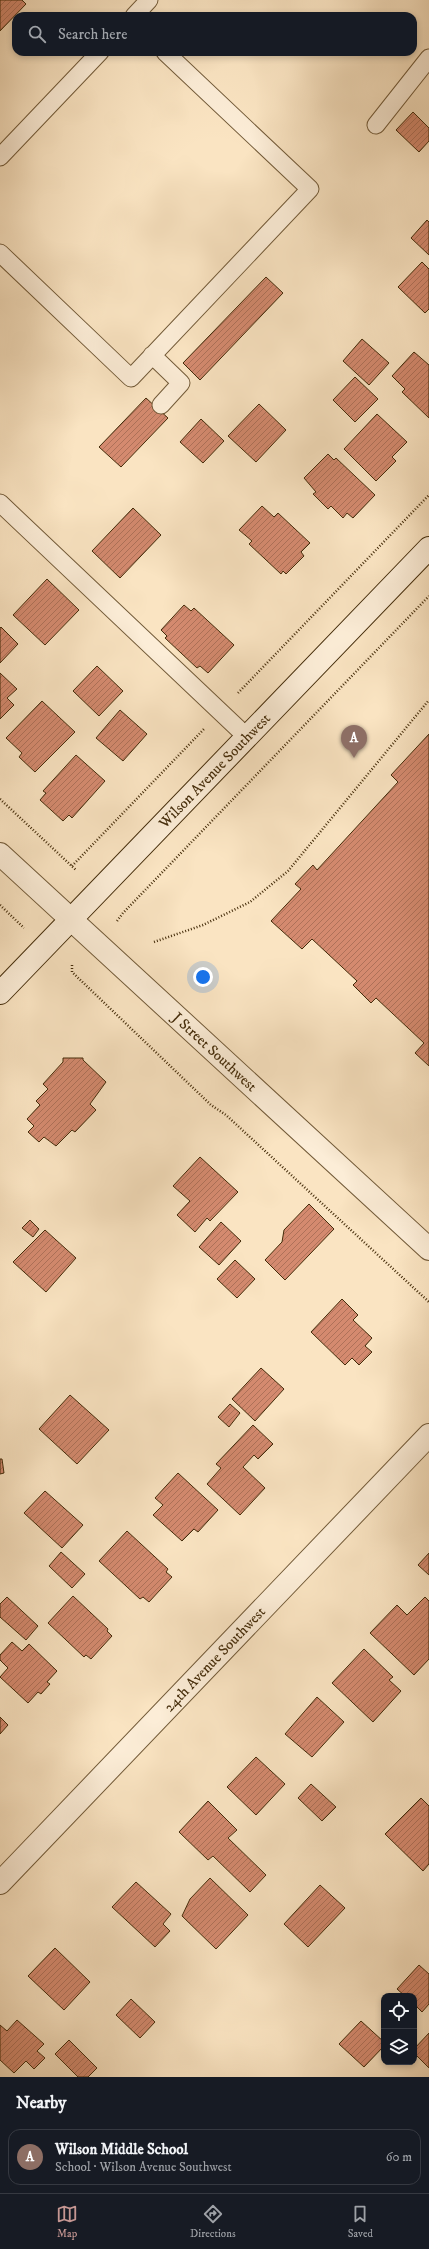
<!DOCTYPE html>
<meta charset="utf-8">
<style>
:root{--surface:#171b24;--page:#242831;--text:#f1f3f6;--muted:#9ea1a6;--line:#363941;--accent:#c59692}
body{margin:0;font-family:"IM FELL DW Pica",serif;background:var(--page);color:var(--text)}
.controls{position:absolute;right:12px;bottom:12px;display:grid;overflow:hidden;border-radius:8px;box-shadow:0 2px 6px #0003}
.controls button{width:36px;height:36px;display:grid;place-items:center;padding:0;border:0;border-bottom:1px solid var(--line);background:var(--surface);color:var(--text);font:20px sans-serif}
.you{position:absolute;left:203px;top:977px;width:14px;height:14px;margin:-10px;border:3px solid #fff;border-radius:50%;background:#1a73e8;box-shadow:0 0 0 6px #1a73e833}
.badge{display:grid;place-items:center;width:26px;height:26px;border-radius:50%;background:var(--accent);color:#fff;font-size:13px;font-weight:700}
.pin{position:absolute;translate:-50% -33px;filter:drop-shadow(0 1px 2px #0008)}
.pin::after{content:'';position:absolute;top:21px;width:14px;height:12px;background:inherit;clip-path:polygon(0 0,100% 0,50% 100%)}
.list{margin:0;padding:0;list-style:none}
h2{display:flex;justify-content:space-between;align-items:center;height:52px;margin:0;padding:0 16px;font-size:17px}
h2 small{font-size:13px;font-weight:400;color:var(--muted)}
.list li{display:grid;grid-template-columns:26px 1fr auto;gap:12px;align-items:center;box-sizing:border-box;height:56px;margin:0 8px 8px;padding:0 8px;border:1px solid var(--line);border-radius:12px}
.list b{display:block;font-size:15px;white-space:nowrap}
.list p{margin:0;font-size:13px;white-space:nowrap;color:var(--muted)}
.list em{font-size:13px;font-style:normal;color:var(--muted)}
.icon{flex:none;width:22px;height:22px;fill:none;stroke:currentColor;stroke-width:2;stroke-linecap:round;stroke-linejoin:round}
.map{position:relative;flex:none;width:429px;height:2077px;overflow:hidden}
.search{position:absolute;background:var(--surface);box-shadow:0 2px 6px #0003;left:12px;right:12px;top:12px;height:44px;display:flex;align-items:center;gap:10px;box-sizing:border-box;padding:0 14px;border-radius:12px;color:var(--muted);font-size:15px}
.sheet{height:116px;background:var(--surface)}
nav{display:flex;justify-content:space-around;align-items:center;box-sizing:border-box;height:56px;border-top:1px solid var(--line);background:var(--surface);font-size:11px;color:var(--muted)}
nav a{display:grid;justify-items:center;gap:2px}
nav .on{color:var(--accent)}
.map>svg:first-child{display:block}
.building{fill:url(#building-hatch);stroke:#442c0a}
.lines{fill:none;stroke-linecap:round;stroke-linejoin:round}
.service-casing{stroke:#725a38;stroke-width:19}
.minor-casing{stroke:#725a38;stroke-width:24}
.tertiary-casing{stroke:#725a38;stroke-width:24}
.secondary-casing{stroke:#442c0a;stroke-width:24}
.path{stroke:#442c0a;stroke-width:2.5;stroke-dasharray:1 2;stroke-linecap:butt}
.service{stroke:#fcedd7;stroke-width:17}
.minor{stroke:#fcedd7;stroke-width:22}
.tertiary{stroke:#fcedd7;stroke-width:22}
.secondary{stroke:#fcedd7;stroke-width:22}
.labels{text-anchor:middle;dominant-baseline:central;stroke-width:3.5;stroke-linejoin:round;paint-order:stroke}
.street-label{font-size:15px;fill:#442c0a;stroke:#fcedd7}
</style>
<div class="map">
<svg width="429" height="2077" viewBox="0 0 429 2077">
<defs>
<pattern id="building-hatch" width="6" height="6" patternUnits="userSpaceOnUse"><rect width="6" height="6" fill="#d48a6f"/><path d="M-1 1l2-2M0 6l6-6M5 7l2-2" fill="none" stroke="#ae7159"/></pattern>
</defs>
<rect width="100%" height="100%" fill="#fae4c2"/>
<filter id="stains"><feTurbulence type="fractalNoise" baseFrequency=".005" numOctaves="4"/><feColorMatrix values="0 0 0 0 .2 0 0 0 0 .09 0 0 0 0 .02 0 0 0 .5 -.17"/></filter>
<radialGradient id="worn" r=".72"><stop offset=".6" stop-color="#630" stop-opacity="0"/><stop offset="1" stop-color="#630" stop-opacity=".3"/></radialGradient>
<path class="building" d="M0 0H22L26 4 0 31Z
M413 112 429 128V141L419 152 396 130Z
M427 220 429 222V255L411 238Z
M422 262 429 269V309L425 313 398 287Z
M266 277 283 293 200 380 183 363Z
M362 339 389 363 369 385 343 361Z
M414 352 429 365V418L402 392 405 389 392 376Z
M355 377 378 399 355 422 333 400Z
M146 398 168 418 121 467 99 447Z
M259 404 286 430 256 462 228 436Z
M377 414 407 442 392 457 396 461 376 481 344 449Z
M201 419 224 441 203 463 180 442Z
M328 454 334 460 336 458 375 495 353 518 347 513 343 518 331 506 328 509 313 494 316 492 304 478Z
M262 506 274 517 278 513 310 543 301 552 304 556 286 574 283 571 281 574 249 544 252 541 239 530Z
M133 508 161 535 120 578 92 551Z
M47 579 79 610 45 645 13 615Z
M184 605 191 611 194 608 234 645 208 673 200 666 197 668 165 638 167 636 161 630Z
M1 627 18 644 0 663V628Z
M97 666 123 691 99 716 73 691Z
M0 673 17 689 7 698 14 705 0 719Z
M42 701 75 732 35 772 19 757 22 753 6 738Z
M120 710 147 734 123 761 96 738Z
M429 734V1066L415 1053 424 1043 376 998 371 1003 353 985 357 981 312 939 302 949 271 921 301 889 295 884 313 865 317 870 398 782 391 775Z
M76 755 105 781 72 818 69 815 63 821 40 800 46 793 43 791Z
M63 1058H83V1060L106 1082 90 1104 96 1110 75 1132 72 1130 56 1146 44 1137 39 1142 28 1132 34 1126 27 1119 40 1105 36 1101 48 1089 43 1084 63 1062Z
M200 1157 238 1192 210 1221 207 1218 195 1232 177 1215 190 1201 173 1186Z
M309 1204 334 1229 285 1280 265 1260 282 1242 284 1230Z
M30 1220 39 1229 33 1237 22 1228Z
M221 1222 241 1241 219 1265 199 1247Z
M45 1230 76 1258 46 1292 13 1262Z
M235 1260 255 1279 237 1298 217 1279Z
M342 1299 358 1315 353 1320 372 1338 365 1346 372 1352 359 1365 352 1358 345 1365 311 1332Z
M261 1368 284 1389 255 1421 232 1399Z
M70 1395 109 1430 77 1464 39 1429Z
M230 1404 240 1413 229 1427 218 1417Z
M253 1425 273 1444 258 1459 254 1455 243 1467 265 1488 240 1515 207 1484 221 1468 216 1464Z
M0 1459H2L4 1473 0 1474Z
M178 1473 218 1510 198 1532 194 1529 182 1541 153 1515 163 1505 155 1498Z
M45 1491 83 1525 62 1548 24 1513Z
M127 1531 168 1569 166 1572 172 1577 149 1602 143 1597 140 1599 99 1561Z
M61 1552 85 1574 72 1588 49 1566Z
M429 1553V1575L418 1565Z
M73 1596 108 1629 107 1631 112 1636 91 1659 86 1655 84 1657 48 1623Z
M7 1597 38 1626 26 1640 0 1617V1604Z
M425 1597 429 1601V1659L414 1675 370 1633 397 1605 407 1615Z
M12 1642 22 1651 29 1644 57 1671 47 1682 50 1684 41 1694 38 1692 28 1703 0 1677 8 1668 0 1660V1655Z
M364 1649 393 1677 389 1680 401 1691 373 1722 332 1683Z
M317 1697 344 1722 312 1757 285 1734Z
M0 1717 8 1725 0 1734Z
M256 1757 285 1784 256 1815 227 1787Z
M311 1784 336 1807 322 1821 298 1798Z
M421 1798 429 1806V1864L423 1871 385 1834Z
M208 1801 237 1830 228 1838 266 1875 250 1892 213 1856 208 1860 179 1832Z
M210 1878 248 1915 216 1949 182 1916 190 1899Z
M136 1882 171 1914 163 1924 170 1931 155 1947 112 1907Z
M320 1885 345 1908 308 1947 284 1924Z
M55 1948 90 1982 64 2010 28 1976Z
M419 1965 429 1974V2004L422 2012 414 2004V1996H405L397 1989Z
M131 1999 155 2022 140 2038 116 2015Z
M17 2020 44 2044 37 2051 45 2058 34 2069 26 2061 14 2073 0 2060V2025L7 2031Z
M361 2021 384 2042V2046L364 2067 339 2044Z
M429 2033V2068L414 2053V2049Z
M69 2040 97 2068 88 2077H78L55 2054Z"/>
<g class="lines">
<g class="service-casing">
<path id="service" d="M134 16 149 0
M376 125 429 58
M0 157 100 52
M0 253 131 378 310 189 165 52
M152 355 181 383 161 405
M0 503 247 737"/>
</g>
<g class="minor-casing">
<g id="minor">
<path id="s1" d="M0 1883 429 1435"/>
</g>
</g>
<g class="tertiary-casing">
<g id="tertiary">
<path id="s2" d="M0 854 429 1249"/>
</g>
</g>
<g class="secondary-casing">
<g id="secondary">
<path id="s3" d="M0 993 429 548"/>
</g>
</g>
<path class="path" d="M238 693 429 495
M0 799 76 870
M72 866 204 729
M0 905 24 928
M117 921 123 913 429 596
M154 942 203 925 250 902 288 871 429 700
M72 965V972L211 1105 226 1115 429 1302"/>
<use href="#service" class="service"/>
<use href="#minor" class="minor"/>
<use href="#tertiary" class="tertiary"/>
<use href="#secondary" class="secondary"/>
</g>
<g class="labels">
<g class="street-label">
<text stroke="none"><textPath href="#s3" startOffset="309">Wilson Avenue Southwest</textPath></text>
<text stroke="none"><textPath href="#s2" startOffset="292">J Street Southwest</textPath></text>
<text stroke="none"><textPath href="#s1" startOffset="310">24th Avenue Southwest</textPath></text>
</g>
</g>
<rect width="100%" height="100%" filter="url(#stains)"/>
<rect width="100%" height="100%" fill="url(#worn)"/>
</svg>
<div class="controls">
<button><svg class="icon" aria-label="locate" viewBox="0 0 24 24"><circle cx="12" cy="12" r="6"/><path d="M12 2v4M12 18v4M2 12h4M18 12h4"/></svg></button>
<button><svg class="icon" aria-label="layers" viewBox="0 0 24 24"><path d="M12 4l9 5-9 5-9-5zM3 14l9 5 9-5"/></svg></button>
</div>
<div class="you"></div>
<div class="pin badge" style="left:354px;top:758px;background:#8d6e63">A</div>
<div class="search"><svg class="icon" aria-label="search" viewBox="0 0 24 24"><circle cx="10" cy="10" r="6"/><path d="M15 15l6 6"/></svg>Search here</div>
</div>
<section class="sheet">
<h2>Nearby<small></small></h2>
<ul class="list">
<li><span class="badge" style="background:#8d6e63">A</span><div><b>Wilson Middle School</b><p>School · Wilson Avenue Southwest</p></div><em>60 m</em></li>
</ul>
</section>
<nav>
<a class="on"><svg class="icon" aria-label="map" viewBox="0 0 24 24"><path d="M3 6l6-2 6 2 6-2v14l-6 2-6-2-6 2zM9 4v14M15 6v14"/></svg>Map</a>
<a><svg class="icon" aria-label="directions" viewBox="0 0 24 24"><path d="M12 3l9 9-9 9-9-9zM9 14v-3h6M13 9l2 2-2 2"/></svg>Directions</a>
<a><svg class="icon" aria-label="saved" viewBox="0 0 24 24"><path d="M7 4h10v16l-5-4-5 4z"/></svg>Saved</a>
</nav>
